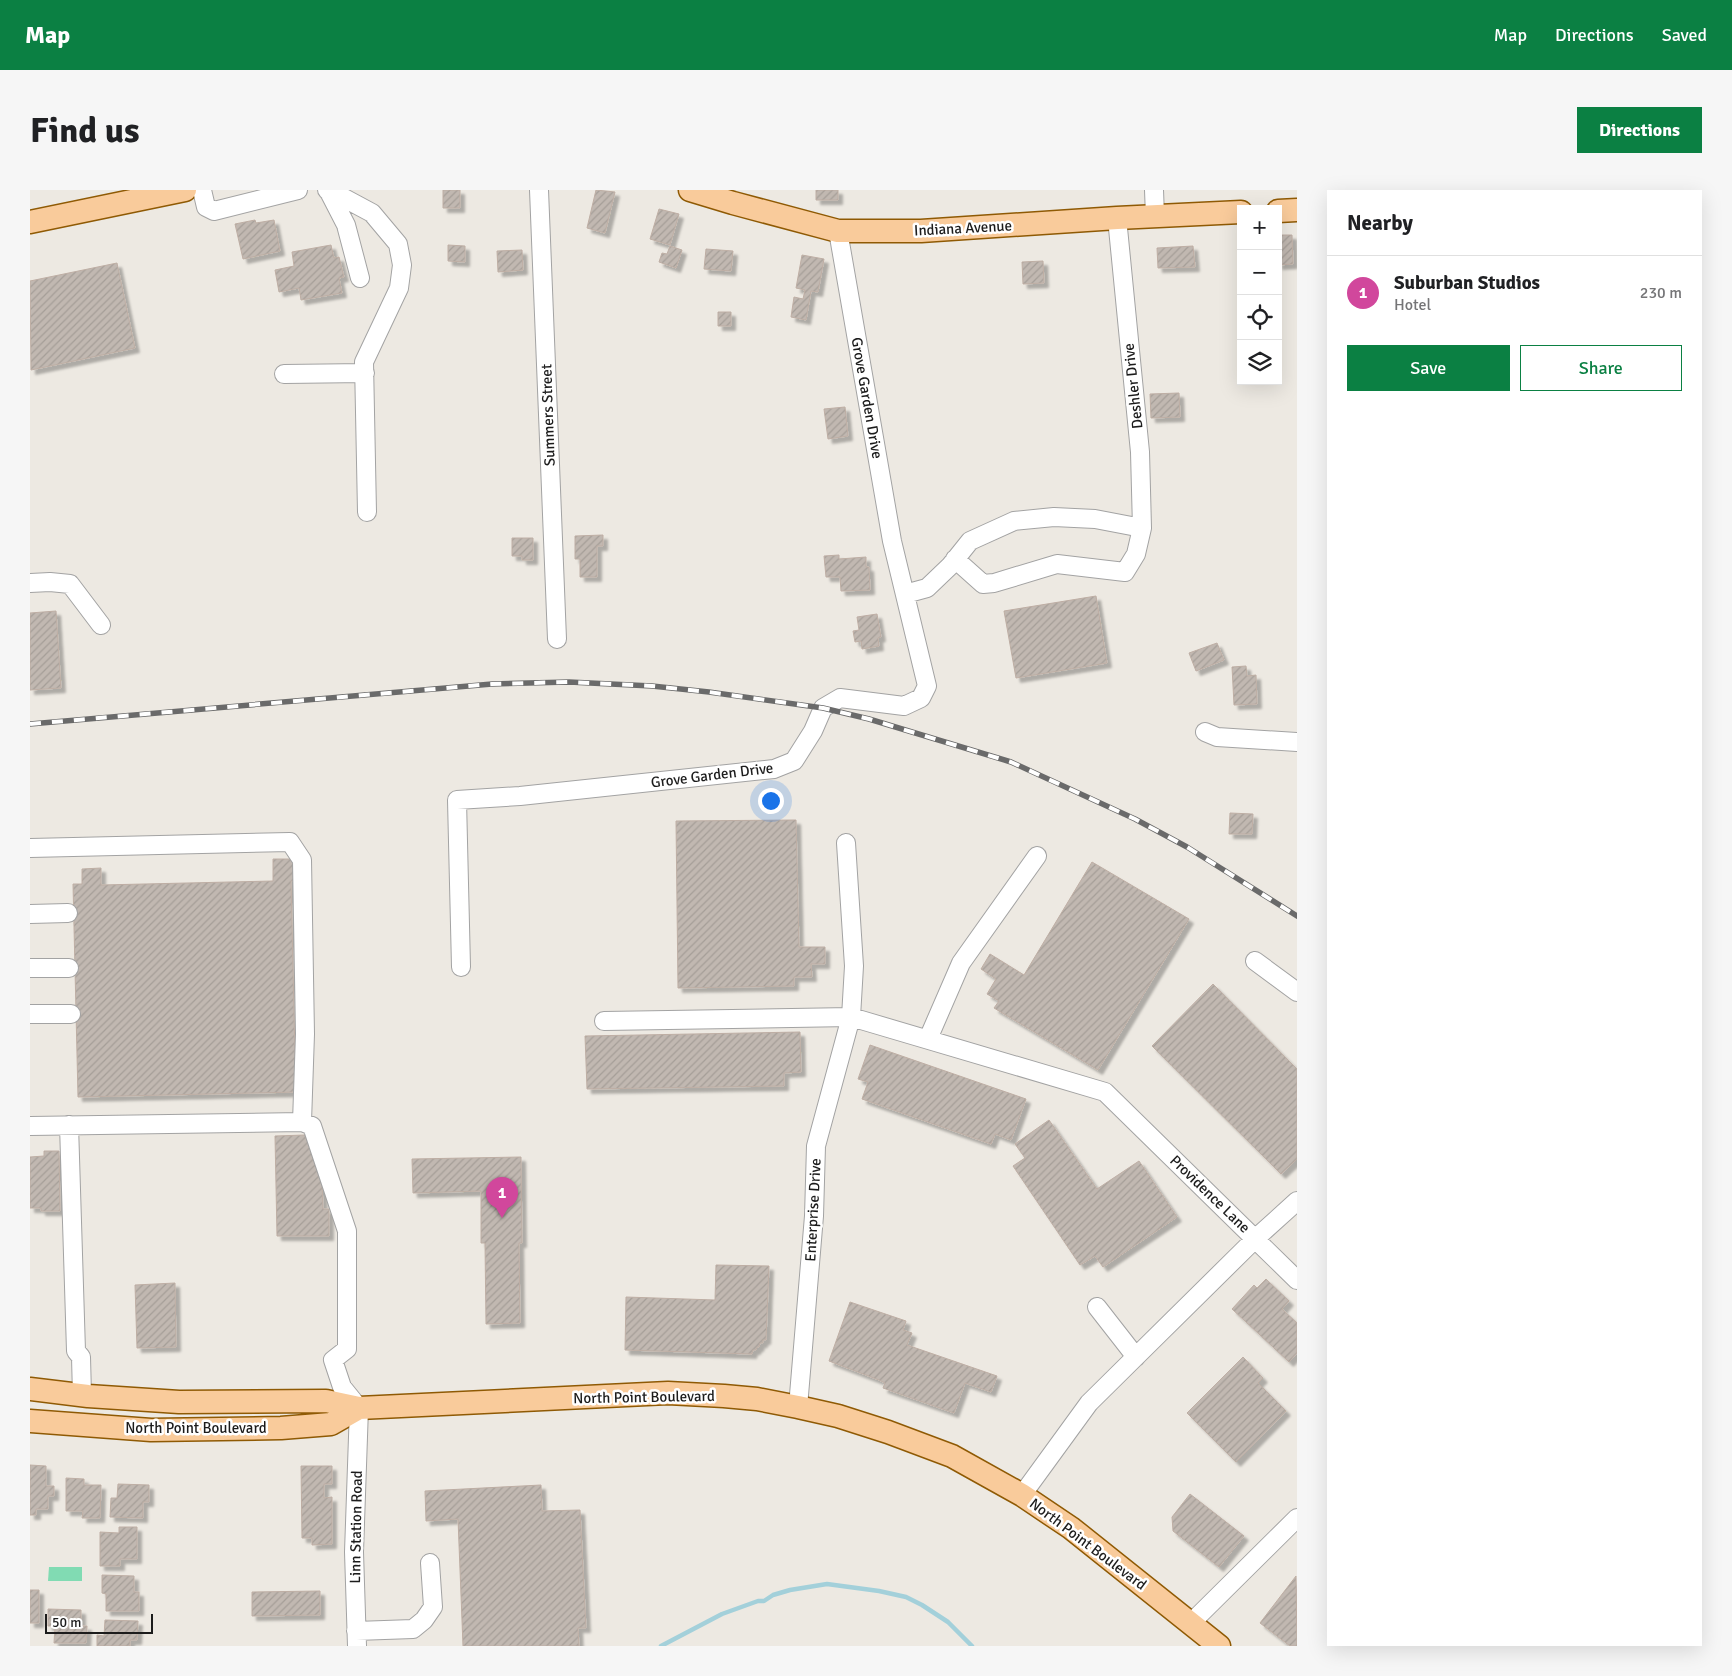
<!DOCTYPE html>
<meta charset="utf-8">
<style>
:root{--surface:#fff;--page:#f6f6f6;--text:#202124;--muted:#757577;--line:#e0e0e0;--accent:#0b8043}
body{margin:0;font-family:Signika,sans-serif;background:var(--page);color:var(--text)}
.controls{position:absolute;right:15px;top:15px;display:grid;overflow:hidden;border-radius:0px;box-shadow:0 5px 20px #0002}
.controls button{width:45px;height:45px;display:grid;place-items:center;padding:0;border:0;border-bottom:1px solid var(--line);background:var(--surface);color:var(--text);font:25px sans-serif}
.scale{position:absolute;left:15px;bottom:12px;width:108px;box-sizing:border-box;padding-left:5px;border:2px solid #1c1c1c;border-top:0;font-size:14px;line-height:18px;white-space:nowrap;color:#1c1c1c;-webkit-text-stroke:4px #fff;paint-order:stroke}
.you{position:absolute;left:740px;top:610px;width:18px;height:18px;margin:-12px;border:4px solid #fff;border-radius:50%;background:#1a73e8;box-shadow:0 0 0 8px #1a73e833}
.badge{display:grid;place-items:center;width:32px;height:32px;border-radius:50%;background:var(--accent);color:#fff;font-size:16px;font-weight:700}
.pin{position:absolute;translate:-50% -41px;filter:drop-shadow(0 1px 2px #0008)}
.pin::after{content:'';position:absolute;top:26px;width:18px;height:15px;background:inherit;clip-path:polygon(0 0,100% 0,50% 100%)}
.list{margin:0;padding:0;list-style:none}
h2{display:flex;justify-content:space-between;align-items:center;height:65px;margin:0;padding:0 20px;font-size:21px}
h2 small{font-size:16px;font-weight:400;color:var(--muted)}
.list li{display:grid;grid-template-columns:32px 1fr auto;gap:15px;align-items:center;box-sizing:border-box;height:75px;padding:0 20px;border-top:1px solid var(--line)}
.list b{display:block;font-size:19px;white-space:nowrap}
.list p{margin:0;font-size:16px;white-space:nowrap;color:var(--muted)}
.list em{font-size:16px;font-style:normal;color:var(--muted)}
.actions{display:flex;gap:10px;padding:15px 20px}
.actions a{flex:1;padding:11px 0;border:1px solid var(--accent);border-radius:0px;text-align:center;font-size:18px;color:var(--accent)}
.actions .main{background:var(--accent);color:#fff}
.icon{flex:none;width:28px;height:28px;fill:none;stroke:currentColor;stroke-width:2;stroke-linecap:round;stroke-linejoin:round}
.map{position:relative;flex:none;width:1267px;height:1456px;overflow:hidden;border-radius:0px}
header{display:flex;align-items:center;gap:30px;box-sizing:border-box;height:70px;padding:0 25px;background:var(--accent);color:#fff}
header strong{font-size:24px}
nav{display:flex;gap:28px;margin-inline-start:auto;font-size:18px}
.intro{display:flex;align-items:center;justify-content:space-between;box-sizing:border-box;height:120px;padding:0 30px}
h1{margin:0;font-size:35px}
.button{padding:12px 22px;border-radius:0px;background:var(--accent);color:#fff;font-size:18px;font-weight:700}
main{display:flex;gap:30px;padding:0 30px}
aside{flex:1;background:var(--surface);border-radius:0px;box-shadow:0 5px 20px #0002}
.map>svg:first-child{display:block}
.pitch{fill:#81dbb3}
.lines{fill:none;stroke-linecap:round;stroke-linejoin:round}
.stream{stroke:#a3d0da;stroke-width:4.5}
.building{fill:url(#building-hatch);stroke:#beaea4;filter:url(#shadow)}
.minor-casing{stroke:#a3a3a3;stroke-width:20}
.major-casing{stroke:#8f5a04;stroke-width:25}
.minor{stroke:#fff;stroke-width:18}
.major{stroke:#f9cb9b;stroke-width:22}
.rail-casing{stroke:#6a6a6a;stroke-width:5.5}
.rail{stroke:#fff;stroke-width:4;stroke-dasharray:11;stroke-linecap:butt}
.labels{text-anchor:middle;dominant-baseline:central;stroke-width:5;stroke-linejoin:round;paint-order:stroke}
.street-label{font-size:15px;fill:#1c1c1c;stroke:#fff}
</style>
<header>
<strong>Map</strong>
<nav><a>Map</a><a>Directions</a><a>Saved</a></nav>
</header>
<div class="intro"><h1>Find us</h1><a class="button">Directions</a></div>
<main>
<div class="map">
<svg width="1267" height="1456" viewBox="0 0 1267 1456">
<defs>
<pattern id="building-hatch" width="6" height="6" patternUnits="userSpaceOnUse" patternTransform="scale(1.25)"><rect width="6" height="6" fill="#c1b8b1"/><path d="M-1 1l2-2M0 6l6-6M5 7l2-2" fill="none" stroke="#a59e98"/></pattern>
<filter id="shadow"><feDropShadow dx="4.5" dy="4.5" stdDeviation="1" flood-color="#0004"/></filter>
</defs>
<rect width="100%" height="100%" fill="#ede9e2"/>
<path class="pitch" d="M19 1377H52V1391H18Z"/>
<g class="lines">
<path class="stream" d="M631 1456 692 1424 728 1411H734L743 1405 760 1400 797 1394 849 1401 876 1407 892 1415 918 1432 942 1456"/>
</g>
<path class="building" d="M413 0H430V18H413Z
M566 0 585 2 575 43 557 38Z
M786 0H808V10H786Z
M629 19 649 24 640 55 620 49Z
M225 30 226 33 244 30 250 61 213 69 205 34Z
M1248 45H1262L1263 74 1248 75Z
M301 55 304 68 309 67 314 87 309 88 312 103 271 110 269 98 249 102 245 80 264 76 262 62Z
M418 55 435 56V72L418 71Z
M640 56 652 60 646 78 629 72 632 63 637 64Z
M1163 56 1165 77 1128 78 1127 58Z
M676 59 703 61 701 81 674 79Z
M492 60 493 80 468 82 467 61Z
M772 65 794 69 788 102 781 101 776 130 761 127 764 107 773 109 775 100 766 98Z
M1013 71 1014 93 993 94 992 72Z
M87 73 105 158 1 180 0 91Z
M688 122H701V136H688Z
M1149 203 1150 227 1121 228 1120 204Z
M815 217 818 246 798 249 794 219Z
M573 345V356H567V387H550V369H545V346Z
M482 348H503V370H492V366H482Z
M809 365V369L836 367V377H839L840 400 811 401 810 387H796L794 366Z
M1066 406 1077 473 986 488 974 421Z
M26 421 31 498 0 500V423Z
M847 424 851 447 848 448 849 456 832 459 831 451 825 452 823 441 829 440 827 427Z
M1187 453 1194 470 1166 481 1159 463Z
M1216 476 1217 486 1226 485 1227 514 1204 515 1202 477Z
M1200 623 1223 624 1222 644H1199Z
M766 630 769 757H795V774H781L782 787H764V796L648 798 646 631Z
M243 669H266L267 691H261L265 866H267L268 902 48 907 43 694H52V679L71 678V695L243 691Z
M1062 672 1159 729 1068 880 964 818 969 811 957 804 966 789 951 779 960 764 994 785Z
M1183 794 1267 879V969L1251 984 1122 856Z
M770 842 771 882 754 883V896L557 899 555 846Z
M840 855 996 909 981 950 965 944 961 954 832 909 838 892 828 889Z
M1019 930 1067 999 1109 971 1147 1027 1073 1077 1065 1066 1050 1075 983 976 995 968 985 954Z
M275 945 292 991 293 1019H299V1046H247L245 946Z
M14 961H29L30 1021H11V1018H0V967L14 966Z
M491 967 492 1053H489L490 1133 456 1134 455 1053H451V1001L383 1003 382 969Z
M686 1075 739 1076 736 1150H733V1153H730L729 1157H727L726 1160H723L722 1164 595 1160 596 1107 685 1110Z
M1236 1089 1259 1111 1252 1119 1267 1133V1163L1259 1172 1202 1119 1224 1095 1227 1098Z
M145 1093 146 1157 107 1158 105 1095Z
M820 1112 876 1131 873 1140 882 1143 877 1155 967 1186 961 1202 935 1193 924 1223 853 1198 855 1193 849 1190 799 1171Z
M1213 1167 1233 1188 1228 1193 1256 1221 1206 1272 1157 1223Z
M0 1275 16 1276V1296H24V1306H18V1319H6V1325H0Z
M271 1276H302V1294H294V1308L302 1307V1354L282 1355V1348H272Z
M36 1288 54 1289V1295H71L70 1328H52L53 1321H36Z
M88 1294 119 1295V1312H113V1328L80 1327 81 1308H87Z
M511 1295 512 1321 550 1320 556 1438H548L549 1456H433L428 1329 396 1331 395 1301Z
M1160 1304 1214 1346 1189 1377 1143 1341 1142 1327Z
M89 1337H107V1369H90V1376H70V1342L89 1343Z
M72 1385 104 1386V1402H109V1421H76V1404L72 1403Z
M1266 1386 1267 1456H1260L1230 1433Z
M0 1400H9V1433H0Z
M290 1401V1425L222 1426V1402Z
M18 1419 51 1420V1436H57L56 1453H24L25 1436H18Z
M75 1430 108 1431 107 1450H100V1456H67V1445L74 1446Z"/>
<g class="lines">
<g class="minor-casing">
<path id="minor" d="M172 0 176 17 184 21 268 0
M297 0 299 2 314 8 342 23 368 54 372 75 369 98 334 172 337 322
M509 0 527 449
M1124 0 1125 26
M299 2 316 35 330 88
M254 184 335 183
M925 369 953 394 964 393 1027 374 1095 382 1106 364 1112 338 1110 262 1087 28
M0 393 20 392 40 394 71 435
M875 404 897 398 920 376 940 351 984 331 1024 327 1065 329 1112 338
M1175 542 1187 547 1267 552
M0 658 260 652 272 670 275 844 272 932 0 936
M0 724 38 723
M1225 771 1267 802
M431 777 427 610 490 606 744 579 764 571 783 541 793 518 810 508 874 516 891 508 897 496 862 351 808 41
M0 778H39
M0 824H41
M574 831 821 827 1075 902 1225 1049 1059 1213 992 1305
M898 849 931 773 1007 666
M272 932 282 936 317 1041V1159L303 1170 312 1197 329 1218 324 1362 327 1456
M39 935 46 1161 51 1167 52 1205
M1267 1011 1225 1049 1267 1090
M1067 1117 1106 1167
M768 1217 784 1026 786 956 821 827 824 776 816 653
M1161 1433 1267 1328
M326 1441 383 1439 394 1430 403 1417 400 1373"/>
</g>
<g class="major-casing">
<path id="major" d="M660 0 703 13 808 41H891L1087 28 1211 22
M1248 21 1267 20
M0 32 155 0
M0 1199 58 1206 149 1212 296 1211 329 1218 638 1203 694 1206 727 1209 768 1217 808 1226 858 1242 922 1266 992 1305 1041 1338 1189 1456
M0 1231 121 1240 251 1238 301 1234 329 1218"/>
</g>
<use href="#minor" class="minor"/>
<use href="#major" class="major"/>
<g class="rail-casing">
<path id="rail" d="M0 534 462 494 539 492 622 496 679 502 793 518 839 529 981 572 1105 629 1157 657 1267 726"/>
</g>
<use href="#rail" class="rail"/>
</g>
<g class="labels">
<g class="street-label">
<text transform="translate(933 38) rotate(-3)">Indiana Avenue</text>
<text transform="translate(1103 196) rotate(-96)">Deshler Drive</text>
<text transform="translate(837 208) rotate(80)">Grove Garden Drive</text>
<text transform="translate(518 225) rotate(-92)">Summers Street</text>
<text transform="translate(682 585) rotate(-7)">Grove Garden Drive</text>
<text transform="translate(1180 1004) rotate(44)">Providence Lane</text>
<text transform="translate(783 1020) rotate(-87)">Enterprise Drive</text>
<text transform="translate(614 1207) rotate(-1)">North Point Boulevard</text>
<text x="166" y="1238">North Point Boulevard</text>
<text transform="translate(326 1337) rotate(-89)">Linn Station Road</text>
<text transform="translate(1058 1354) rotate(37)">North Point Boulevard</text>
</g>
</g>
</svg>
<div class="controls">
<button>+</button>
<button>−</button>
<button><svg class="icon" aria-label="locate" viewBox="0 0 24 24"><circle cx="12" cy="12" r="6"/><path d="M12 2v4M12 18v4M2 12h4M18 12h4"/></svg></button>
<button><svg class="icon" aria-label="layers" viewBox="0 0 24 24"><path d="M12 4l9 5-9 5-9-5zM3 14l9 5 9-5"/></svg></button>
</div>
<div class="scale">50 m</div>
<div class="you"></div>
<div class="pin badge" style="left:472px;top:1028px;background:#d1479c">1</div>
</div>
<aside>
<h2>Nearby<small></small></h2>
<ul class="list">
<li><span class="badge" style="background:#d1479c">1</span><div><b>Suburban Studios</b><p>Hotel</p></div><em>230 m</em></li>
</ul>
<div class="actions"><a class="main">Save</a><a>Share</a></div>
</aside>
</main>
